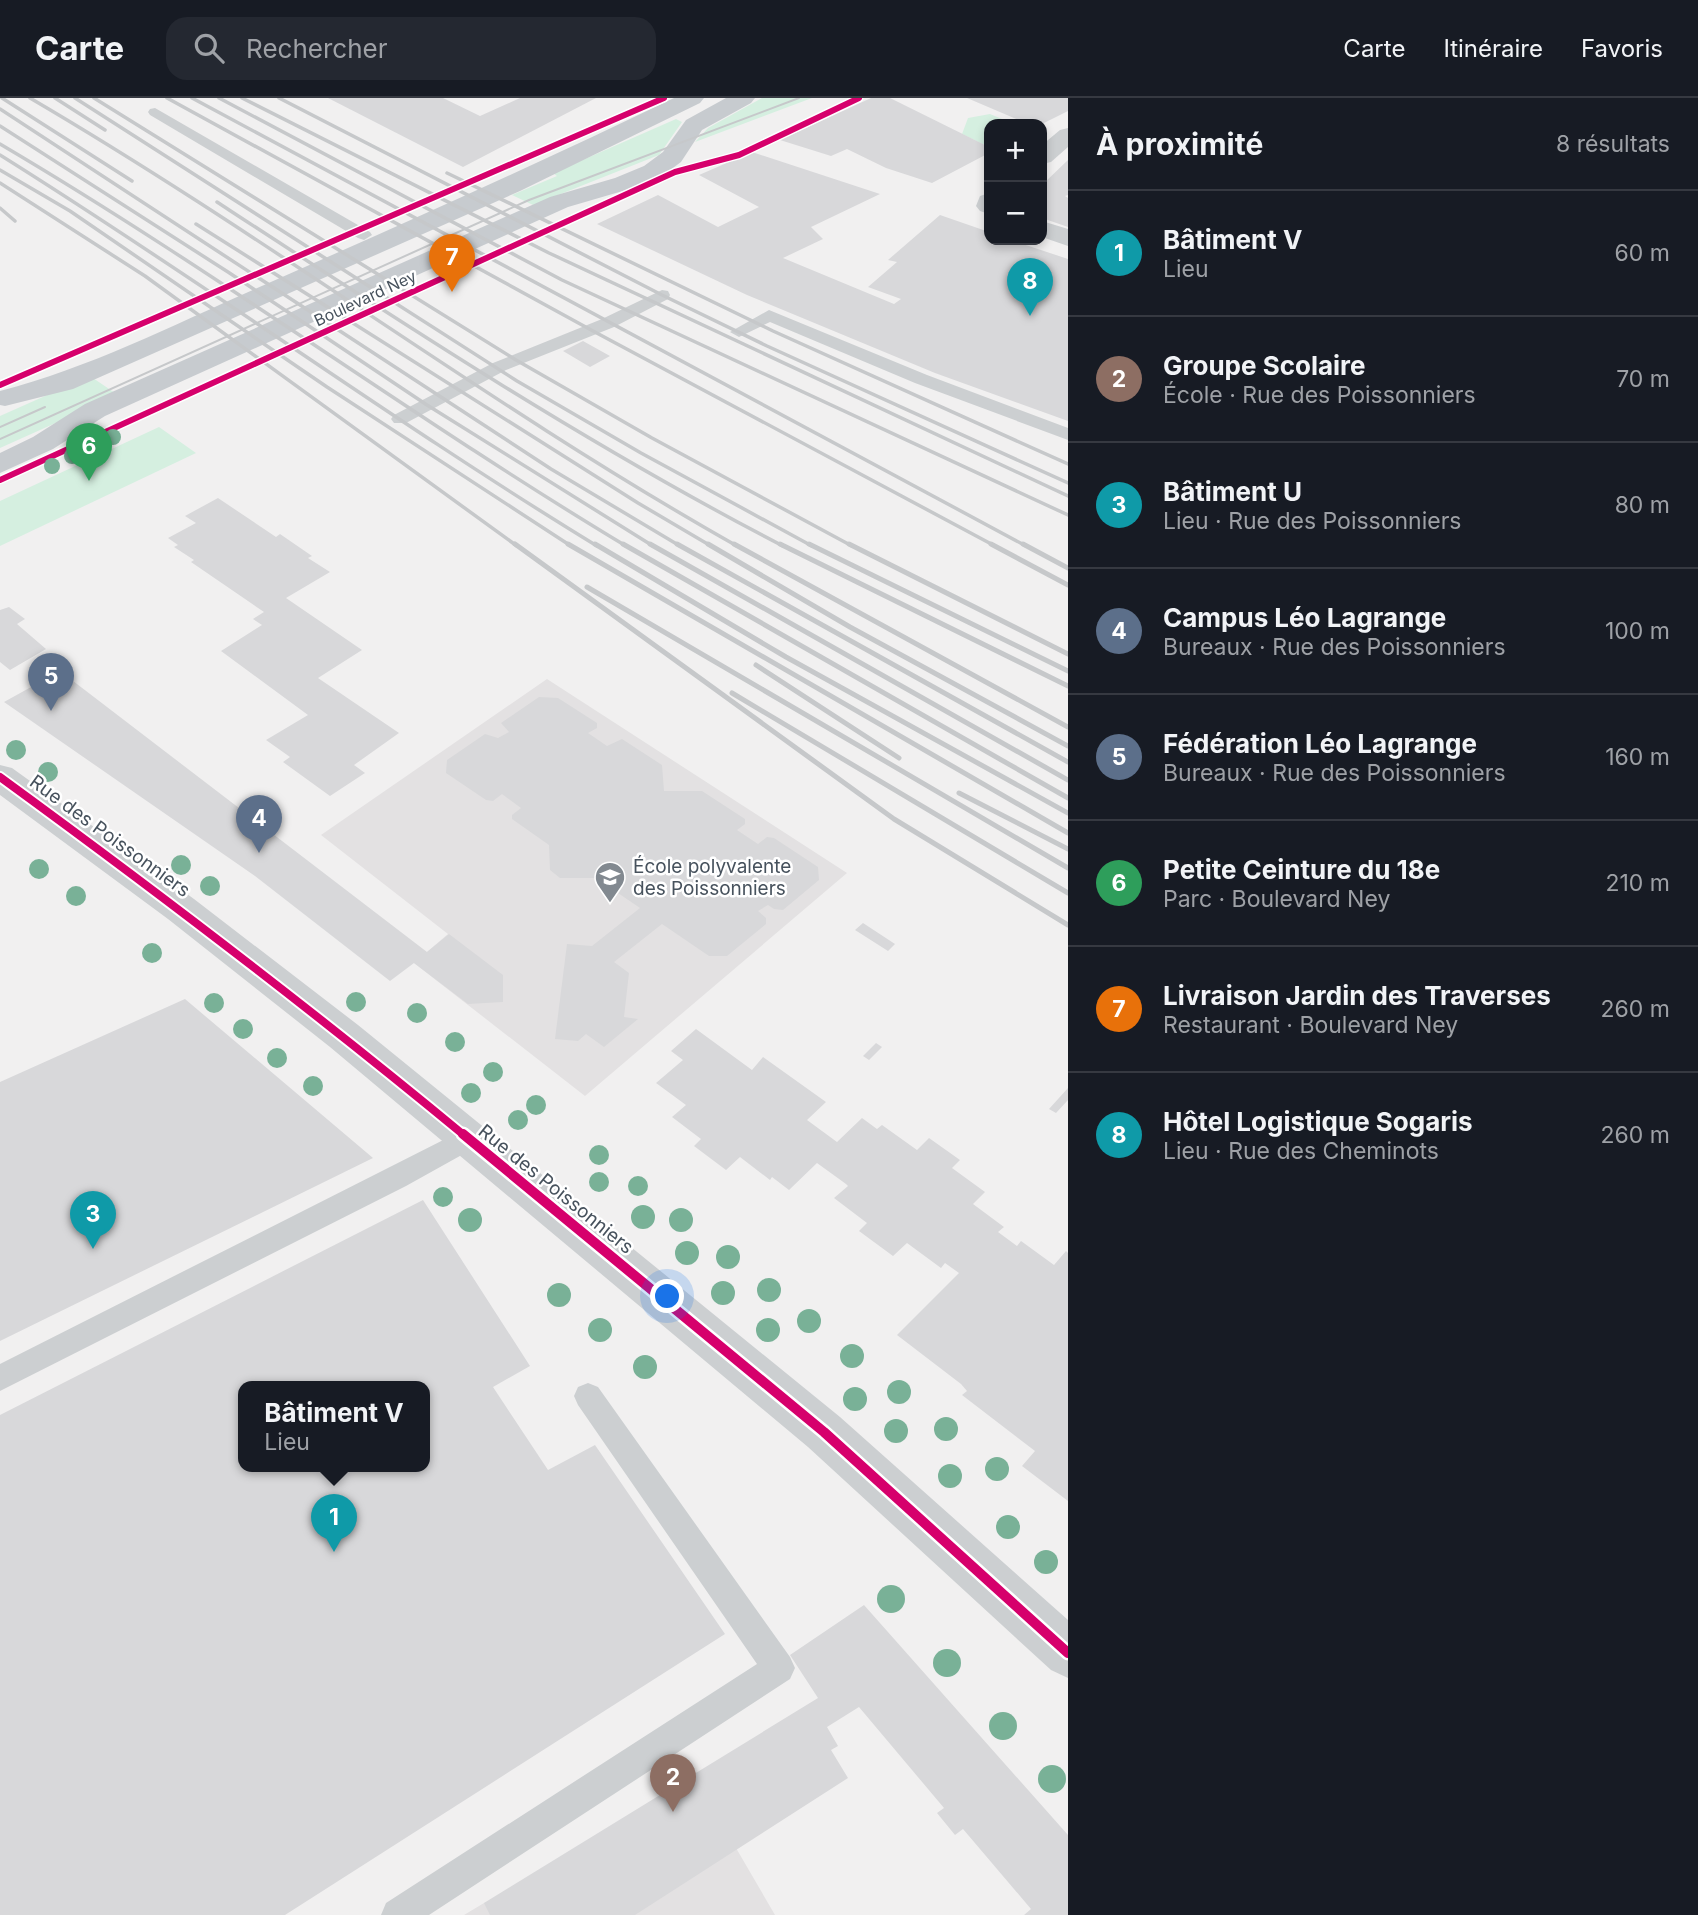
<!DOCTYPE html>
<html lang="fr">
<meta charset="utf-8">
<style>
:root{--surface:#171b24;--page:#242831;--text:#f1f3f6;--muted:#9ea1a6;--line:#363941;--accent:#828990}
body{margin:0;font-family:Inter,sans-serif;background:var(--page);color:var(--text)}
.controls{position:absolute;right:21px;top:21px;display:grid;overflow:hidden;border-radius:14px;box-shadow:0 4px 10px #0003}
.controls button{width:63px;height:63px;display:grid;place-items:center;padding:0;border:0;border-bottom:2px solid var(--line);background:var(--surface);color:var(--text);font:35px sans-serif}
.you{position:absolute;left:668px;top:1199px;width:24px;height:24px;margin:-18px;border:5px solid #fff;border-radius:50%;background:#1a73e8;box-shadow:0 0 0 10px #1a73e833}
.badge{display:grid;place-items:center;width:46px;height:46px;border-radius:50%;background:var(--accent);color:#fff;font-size:23px;font-weight:700}
.pin{position:absolute;translate:-50% -58px;filter:drop-shadow(0 2px 4px #0008)}
.pin::after{content:'';position:absolute;top:37px;width:24px;height:21px;background:inherit;clip-path:polygon(0 0,100% 0,50% 100%)}
.popup{position:absolute;left:238px;top:1283px;width:192px;height:91px;box-sizing:border-box;display:grid;place-content:center;border-radius:14px;background:var(--surface);filter:drop-shadow(0 2px 5px #0005);font-size:23px;white-space:nowrap;color:var(--muted)}
.popup b{font-size:26px;color:var(--text)}
.popup::after{content:'';position:absolute;left:50%;top:100%;margin-left:-14px;border:14px solid transparent;border-top-color:var(--surface)}
.list{margin:0;padding:0;list-style:none}
h2{display:flex;justify-content:space-between;align-items:center;height:91px;margin:0;padding:0 28px;font-size:30px}
h2 small{font-size:23px;font-weight:400;color:var(--muted)}
.list li{display:grid;grid-template-columns:46px 1fr auto;gap:21px;align-items:center;box-sizing:border-box;height:126px;padding:0 28px;border-top:2px solid var(--line)}
.list b{display:block;font-size:26px;white-space:nowrap}
.list p{margin:0;font-size:23px;white-space:nowrap;color:var(--muted)}
.list em{font-size:23px;font-style:normal;color:var(--muted)}
.icon{flex:none;width:38px;height:38px;fill:none;stroke:currentColor;stroke-width:2;stroke-linecap:round;stroke-linejoin:round}
.map{position:relative;flex:none;width:1068px;height:1817px;overflow:hidden}
header{display:flex;align-items:center;gap:42px;box-sizing:border-box;height:98px;padding:0 35px;background:var(--surface);border-bottom:2px solid var(--line)}
header strong{font-size:33px}
nav{display:flex;gap:38px;margin-inline-start:auto;font-size:24px}
.search{width:490px;height:63px;background:var(--page);display:flex;align-items:center;gap:18px;box-sizing:border-box;padding:0 24px;border-radius:21px;color:var(--muted);font-size:26px}
main{display:flex}
aside{flex:1;background:var(--surface)}
.map>svg:first-child{display:block}
.education{fill:#e3e1e2}
.green{fill:#d5efe0}
.building{fill:#d8d8da;fill-rule:evenodd}
.lines{fill:none;stroke-linecap:round;stroke-linejoin:round}
.service{fill:#cccfd1;fill-rule:evenodd}
.minor{fill:#cccfd1;fill-rule:evenodd}
.tertiary{fill:#cccfd1;fill-rule:evenodd}
.primary{fill:#c7cbcf;fill-rule:evenodd}
.tram{stroke:#c6c8ca;stroke-width:2}
.rail-far1{stroke:#c6c8ca;stroke-width:3.5}
.rail{stroke:#c6c8ca;stroke-width:5}
.cycleway-far2-casing{stroke:#fff;stroke-width:9}
.cycleway-far1-casing{stroke:#fff;stroke-width:12}
.cycleway-casing{stroke:#fff;stroke-width:15}
.cycleway-far2{stroke:#d6006c;stroke-width:6}
.cycleway-far1{stroke:#d6006c;stroke-width:8}
.cycleway{stroke:#d6006c;stroke-width:10}
.tree{fill:#79b197}
.labels{text-anchor:middle;dominant-baseline:central;stroke-width:5;stroke-linejoin:round;paint-order:stroke}
.far-street-label{font-size:16px;fill:#47525d;stroke:#fff}
.street-label{font-size:19px;fill:#47525d;stroke:#fff}
.poi-label{font-size:19px;fill:#47525d;stroke:#fff;text-anchor:start}
</style>
<header>
<strong>Carte</strong>
<div class="search"><svg class="icon" aria-label="search" viewBox="0 0 24 24"><circle cx="10" cy="10" r="6"/><path d="M15 15l6 6"/></svg>Rechercher</div>
<nav><a>Carte</a><a>Itinéraire</a><a>Favoris</a></nav>
</header>
<main>
<div class="map">
<svg width="1068" height="1817" viewBox="0 0 1068 1817">
<rect width="100%" height="100%" fill="#f1f0f0"/>
<path class="education" d="M547 581 847 775 585 998 414 865 448 836 321 737Z
M736 1750 775 1817H464L484 1805Z"/>
<path class="green" d="M762 0H812L695 44 708 30Z
M990 16 1014 26H989V49L962 36 968 20Z
M676 21 682 24 659 57 533 107 512 97 557 78 553 75Z
M90 278 118 297 0 350V318Z
M159 329 196 355 0 448V403Z"/>
<path class="building" d="M328 0H443L480 18 520 0H596L463 69Z
M871 0H890L989 49V55L932 85 886 70 847 51 831 58 780 42Z
M967 0H1068V13L1042 26H1028Z
M752 54 880 96 811 129 823 141 783 160 894 206 901 201 868 189 897 164 888 162 940 117 989 134V142H1011L1068 161V323L935 275 747 197 597 126 658 97 718 129 759 109 699 77Z
M1068 62V97L1065 98 1068 100V129L1042 120V87Z
M583 243 610 258 590 269 563 253Z
M218 400 276 439 280 436 312 458 308 460 330 474 286 500 362 552 318 580 399 635 354 667 365 675 330 698 283 664 290 659 266 642 308 617 221 553 262 527 253 521 264 514 191 464 194 462 174 449 178 447 168 440 196 425 185 418Z
M9 509 25 521 17 526 46 551 10 572 0 564V512Z
M60 573 427 854 449 836 503 877V904L468 906 414 865 390 883 255 778 4 604Z
M539 599 558 600 597 625V630L588 635 607 648 622 641 662 667 664 693H702L745 721V726L737 732 758 746 767 739 774 740 818 769 819 782 783 812 774 811 768 807 758 813 766 820V826L727 858H709L662 826 614 864 629 875 624 919 638 921 604 949 586 936 578 943 555 941 567 846 592 848 640 810 596 780H560L550 772 549 747 512 721V717L521 710 502 696 493 703 486 702 446 675 447 662 485 636 498 640 509 634 501 625Z
M863 825 895 846 888 853 855 832Z
M185 901 373 1060 0 1243V984Z
M696 931 752 972 763 959 826 1004 807 1022 837 1044 862 1020 877 1031 882 1027 917 1052 929 1040 960 1062 952 1070 985 1094 973 1106 1004 1129 998 1134 1017 1148 1021 1143 1054 1167 1066 1153 1068 1155V1403L1022 1368 1035 1353 962 1297 967 1293 961 1286 897 1237 959 1175 945 1165 941 1170 907 1145 893 1158 859 1133 867 1125 834 1100 848 1088 846 1086 817 1065 789 1092 772 1079 770 1082 740 1059 726 1072 694 1048 701 1041 672 1019 686 1007 656 985 683 962 671 953Z
M876 945 882 949 869 962 863 958Z
M1068 990V1002L1056 1015 1049 1011Z
M423 1102 530 1268 493 1289 548 1372 595 1347 725 1536 285 1817H0V1317ZM243 1288H425V1368H243Z
M864 1507 1068 1737V1817H1024L1031 1811 963 1731 955 1737 937 1715 944 1710 859 1609 827 1629 838 1648 831 1652 848 1680 635 1817H490L484 1805 818 1600 790 1557Z"/>
<g class="lines">
<path class="service" d="M155 10 370 134 372 137 364 142 358 140 150 17 148 14 150 11Z
M662 192 668 193 670 197 668 201 614 229 506 272 406 325H394L391 321 394 317 493 265 602 221Z
M769 212 927 277 1068 330V342L915 285 770 224 739 239 730 234Z
M467 1030 476 1033 480 1041 476 1049 406 1088 0 1293V1266Z
M588 1285 598 1289 790 1559 795 1570 790 1581 429 1817H381L386 1805 757 1566 578 1307 574 1298 578 1289Z"/>
<path class="minor" d="M1068 30V49L1051 64 1042 66V47L1060 32Z
M989 95V116L980 113 976 108 980 98Z
M1042 123 1068 131V148L1042 139Z"/>
<path class="tertiary" d="M0 667 12 670 194 801 358 927 840 1319 1068 1522V1580L1051 1572 808 1349 330 949 168 821 0 697Z"/>
<path class="primary" d="M674 0H704L700 5 520 93 73 291 5 308 0 307V293C89 270 171 228 255 191 396 129 535 67 674 0Z
M726 0H755L751 5 702 32 681 64 662 78 633 90 568 109 105 318 53 351 0 375V355L33 339 85 306 550 99 615 80 644 68 663 54 686 22Z"/>
<path class="tram" d="M0 329 45 309
M0 341 529 102 799 0"/>
<path class="rail-far1" d="M2 0 132 83
M30 0C271 141 494 311 737 448
M55 0 105 32
M75 0 517 283 641 355 812 448
M94 0 516 262 652 340 852 448
M167 0 593 233 995 448
M192 0 1026 448
M219 0 562 182 1068 417
M242 0 549 155 1068 398
M279 0 662 197 767 248 1068 385
M0 11 551 371 680 448
M0 28 228 174 427 307 653 448
M0 46C214 172 413 320 626 448
M0 57C202 183 394 324 597 448
M0 72 70 113 327 289 571 448
M447 75 773 233 1068 366
M0 85 145 178 517 448
M217 104C402 225 586 346 783 448
M0 110 15 123
M196 126 638 405 711 448"/>
<path class="rail" d="M515 446 894 721 1068 827
M568 446 1068 735
M595 446 786 559 1068 715
M623 446 1068 700
M650 446 1068 682
M677 446 1068 664
M708 446 850 529 1068 648
M734 446 1068 629
M780 446 1068 588
M809 446 1068 573
M849 446 1068 556
M991 446 1068 487
M1023 446 1068 470
M587 489 1068 770
M756 567 899 660
M732 595 1068 795
M959 695 1068 751"/>
<g class="cycleway-far2-casing">
<path id="cycleway-far2" d="M0 287 664 0
M0 382 675 74 739 57 859 0"/>
</g>
<g class="cycleway-far1-casing">
<path id="cycleway-far1" d="M0 679C159 795 314 913 465 1038"/>
</g>
<g class="cycleway-casing">
<path id="cycleway" d="M463 1036 824 1334 1068 1555"/>
</g>
<use href="#cycleway-far2" class="cycleway-far2"/>
<use href="#cycleway-far1" class="cycleway-far1"/>
<use href="#cycleway" class="cycleway"/>
</g>
<g class="tree">
<circle cx="113" cy="339" r="8"/>
<circle cx="72" cy="358" r="8"/>
<circle cx="52" cy="368" r="8"/>
<circle cx="16" cy="652" r="10"/>
<circle cx="48" cy="674" r="10"/>
<circle cx="181" cy="767" r="10"/>
<circle cx="39" cy="771" r="10"/>
<circle cx="210" cy="788" r="10"/>
<circle cx="76" cy="798" r="10"/>
<circle cx="152" cy="855" r="10"/>
<circle cx="356" cy="904" r="10"/>
<circle cx="214" cy="905" r="10"/>
<circle cx="417" cy="915" r="10"/>
<circle cx="243" cy="931" r="10"/>
<circle cx="455" cy="944" r="10"/>
<circle cx="277" cy="960" r="10"/>
<circle cx="493" cy="974" r="10"/>
<circle cx="313" cy="988" r="10"/>
<circle cx="471" cy="995" r="10"/>
<circle cx="536" cy="1007" r="10"/>
<circle cx="518" cy="1022" r="10"/>
<circle cx="599" cy="1057" r="10"/>
<circle cx="599" cy="1084" r="10"/>
<circle cx="638" cy="1088" r="10"/>
<circle cx="443" cy="1099" r="10"/>
<circle cx="643" cy="1119" r="12"/>
<circle cx="470" cy="1122" r="12"/>
<circle cx="681" cy="1122" r="12"/>
<circle cx="687" cy="1155" r="12"/>
<circle cx="728" cy="1159" r="12"/>
<circle cx="769" cy="1192" r="12"/>
<circle cx="723" cy="1195" r="12"/>
<circle cx="559" cy="1197" r="12"/>
<circle cx="809" cy="1223" r="12"/>
<circle cx="600" cy="1232" r="12"/>
<circle cx="768" cy="1232" r="12"/>
<circle cx="852" cy="1258" r="12"/>
<circle cx="645" cy="1269" r="12"/>
<circle cx="899" cy="1294" r="12"/>
<circle cx="855" cy="1301" r="12"/>
<circle cx="946" cy="1331" r="12"/>
<circle cx="896" cy="1333" r="12"/>
<circle cx="997" cy="1371" r="12"/>
<circle cx="950" cy="1378" r="12"/>
<circle cx="1008" cy="1429" r="12"/>
<circle cx="1046" cy="1464" r="12"/>
<circle cx="891" cy="1501" r="14"/>
<circle cx="947" cy="1565" r="14"/>
<circle cx="1003" cy="1628" r="14"/>
<circle cx="1052" cy="1681" r="14"/>
</g>
<defs>
<g id="school-pin" transform="scale(1.575)"><path d="M0 17L-7.5 6A9.5 9.5 0 1 1 7.5 6Z" fill="#828990" stroke="#fff"/><path d="M0-5L7-2L0 1L-7-2ZM-4 1L0 2.5L4 1V4Q0 6-4 4Z" fill="#fff"/></g>
</defs>
<g fill-rule="evenodd">
<use href="#school-pin" x="610" y="779"/>
</g>
<g class="labels">
<g class="far-street-label">
<text transform="translate(365 200) rotate(-25)">Boulevard Ney</text>
</g>
<g class="street-label">
<text transform="translate(110 738) rotate(36)">Rue des Poissonniers</text>
<text transform="translate(556 1091) rotate(39)">Rue des Poissonniers</text>
</g>
<g class="poi-label">
<text x="633" y="768">École polyvalente<tspan x="633" dy="22">des Poissonniers</tspan></text>
</g>
</g>
</svg>
<div class="controls">
<button>+</button>
<button>−</button>
</div>
<div class="you"></div>
<div class="pin badge" style="left:334px;top:1454px;background:#0f9aa8">1</div>
<div class="popup"><b>Bâtiment V</b>Lieu</div>
<div class="pin badge" style="left:673px;top:1714px;background:#8d6e63">2</div>
<div class="pin badge" style="left:93px;top:1151px;background:#0f9aa8">3</div>
<div class="pin badge" style="left:259px;top:755px;background:#5c6f8a">4</div>
<div class="pin badge" style="left:51px;top:613px;background:#5c6f8a">5</div>
<div class="pin badge" style="left:89px;top:383px;background:#2e9e5b">6</div>
<div class="pin badge" style="left:452px;top:194px;background:#e8710a">7</div>
<div class="pin badge" style="left:1030px;top:218px;background:#0f9aa8">8</div>
</div>
<aside>
<h2>À proximité<small>8 résultats</small></h2>
<ul class="list">
<li><span class="badge" style="background:#0f9aa8">1</span><div><b>Bâtiment V</b><p>Lieu</p></div><em>60 m</em></li>
<li><span class="badge" style="background:#8d6e63">2</span><div><b>Groupe Scolaire</b><p>École · Rue des Poissonniers</p></div><em>70 m</em></li>
<li><span class="badge" style="background:#0f9aa8">3</span><div><b>Bâtiment U</b><p>Lieu · Rue des Poissonniers</p></div><em>80 m</em></li>
<li><span class="badge" style="background:#5c6f8a">4</span><div><b>Campus Léo Lagrange</b><p>Bureaux · Rue des Poissonniers</p></div><em>100 m</em></li>
<li><span class="badge" style="background:#5c6f8a">5</span><div><b>Fédération Léo Lagrange</b><p>Bureaux · Rue des Poissonniers</p></div><em>160 m</em></li>
<li><span class="badge" style="background:#2e9e5b">6</span><div><b>Petite Ceinture du 18e</b><p>Parc · Boulevard Ney</p></div><em>210 m</em></li>
<li><span class="badge" style="background:#e8710a">7</span><div><b>Livraison Jardin des Traverses</b><p>Restaurant · Boulevard Ney</p></div><em>260 m</em></li>
<li><span class="badge" style="background:#0f9aa8">8</span><div><b>Hôtel Logistique Sogaris</b><p>Lieu · Rue des Cheminots</p></div><em>260 m</em></li>
</ul>
</aside>
</main>
